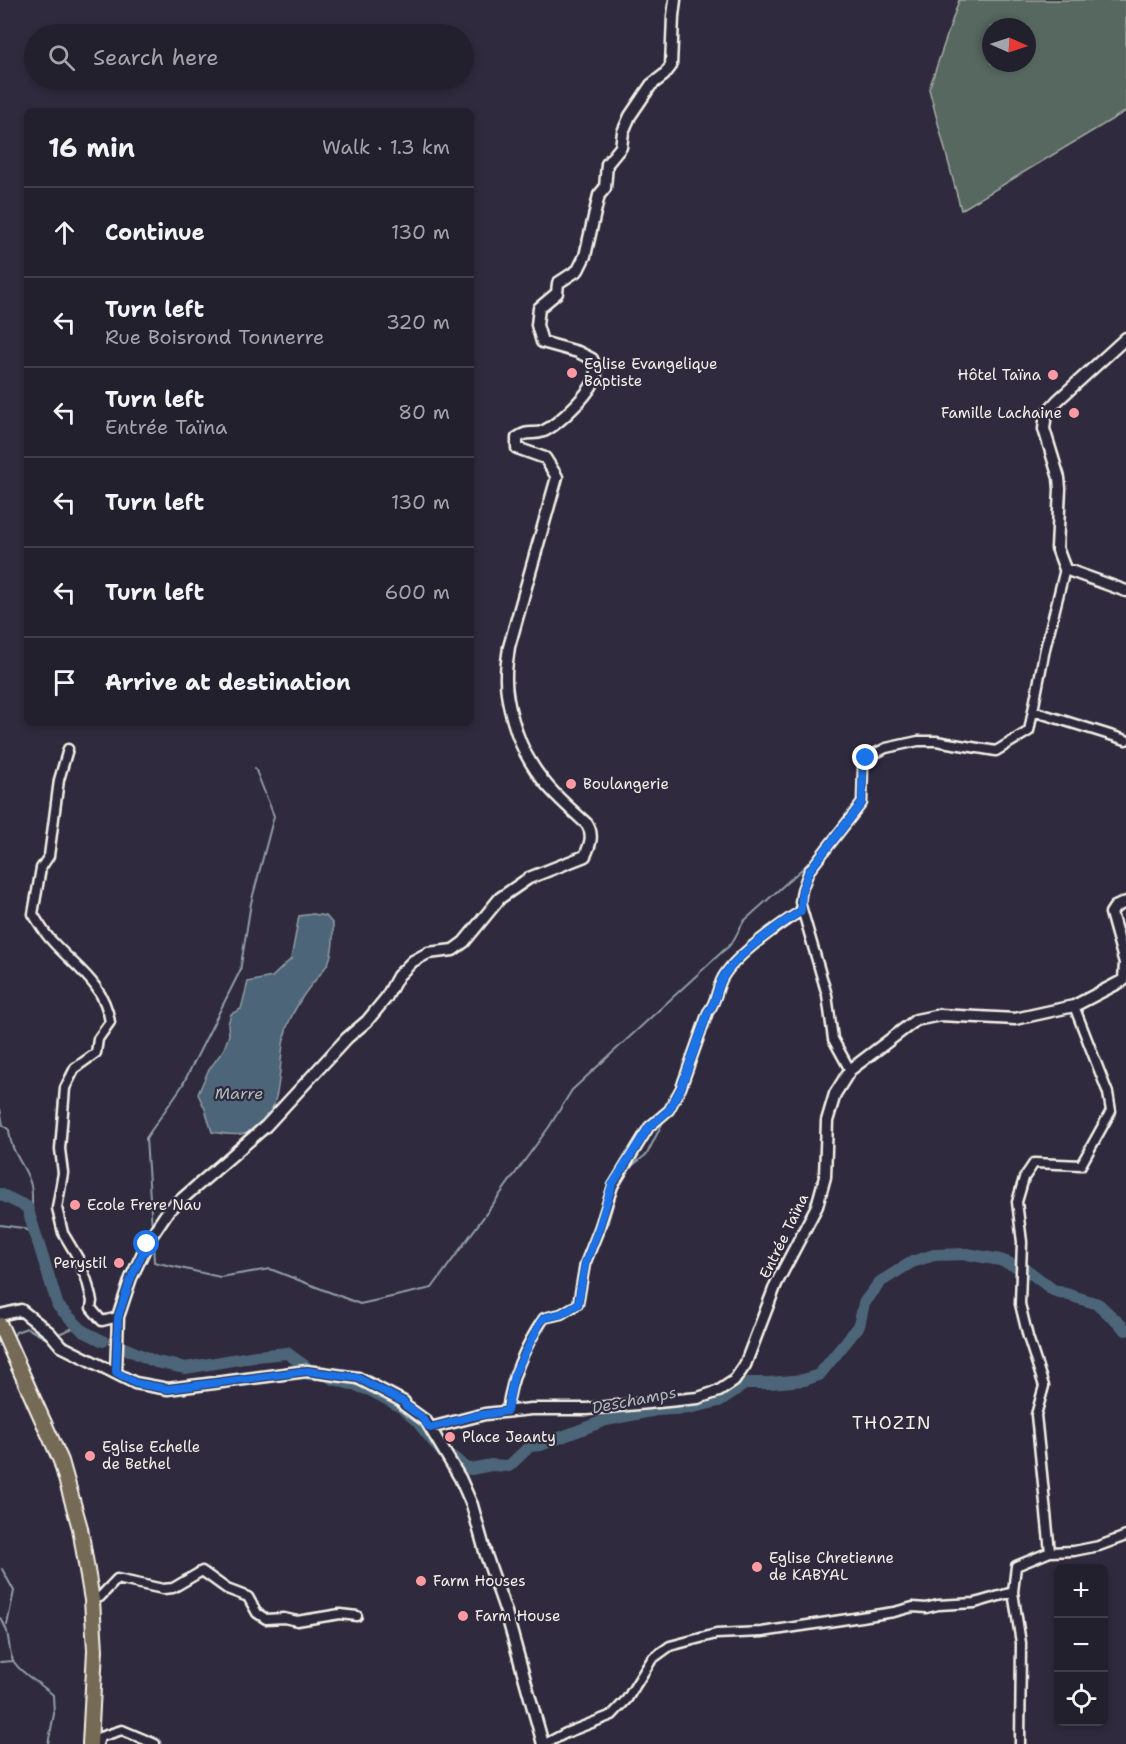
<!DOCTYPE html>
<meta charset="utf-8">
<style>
:root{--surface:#23202e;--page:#2b2836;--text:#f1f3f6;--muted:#a3a3aa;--line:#403e4a}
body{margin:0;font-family:"Shantell Sans",sans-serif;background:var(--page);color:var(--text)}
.controls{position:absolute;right:18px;bottom:18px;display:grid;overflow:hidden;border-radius:9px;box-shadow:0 3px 9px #0003}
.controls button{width:54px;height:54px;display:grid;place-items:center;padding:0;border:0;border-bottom:2px solid var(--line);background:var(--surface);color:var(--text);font:30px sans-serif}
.compass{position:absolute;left:982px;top:18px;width:54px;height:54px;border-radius:50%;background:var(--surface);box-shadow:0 3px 9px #0003;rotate:93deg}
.stop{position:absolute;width:18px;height:18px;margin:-14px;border:4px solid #1a73e8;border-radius:50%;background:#fff}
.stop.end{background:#1a73e8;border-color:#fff;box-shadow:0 2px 6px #0008}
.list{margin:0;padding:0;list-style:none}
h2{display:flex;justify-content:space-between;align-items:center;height:78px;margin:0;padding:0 24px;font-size:26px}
h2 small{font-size:20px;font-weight:400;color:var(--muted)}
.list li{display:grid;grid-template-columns:39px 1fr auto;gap:18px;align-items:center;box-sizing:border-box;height:90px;padding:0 24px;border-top:2px solid var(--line)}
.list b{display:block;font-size:22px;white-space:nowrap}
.list p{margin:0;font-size:20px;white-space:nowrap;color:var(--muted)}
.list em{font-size:20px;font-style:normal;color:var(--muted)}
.icon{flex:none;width:33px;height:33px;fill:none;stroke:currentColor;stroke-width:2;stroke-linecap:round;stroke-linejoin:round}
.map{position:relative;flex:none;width:1126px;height:1744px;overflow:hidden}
.search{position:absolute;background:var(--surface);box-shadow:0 3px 9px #0003;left:24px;top:24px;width:450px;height:66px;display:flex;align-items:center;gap:15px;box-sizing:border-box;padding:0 21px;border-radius:33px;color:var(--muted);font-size:22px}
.panel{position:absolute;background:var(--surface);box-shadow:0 3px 9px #0003;left:24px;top:108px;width:450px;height:618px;border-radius:9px}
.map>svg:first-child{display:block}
.green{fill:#566860;stroke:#a5aca4;stroke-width:1.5;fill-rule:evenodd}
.water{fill:#4d6578;stroke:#909da5;stroke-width:1.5}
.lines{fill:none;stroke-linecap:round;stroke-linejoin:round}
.stream{stroke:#909da5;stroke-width:2}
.river{stroke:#4d6578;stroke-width:12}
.minor-casing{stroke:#f4f1e8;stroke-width:13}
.tertiary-casing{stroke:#f4f1e8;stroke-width:15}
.primary-casing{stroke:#f4f1e8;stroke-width:18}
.minor{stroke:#2f2a3d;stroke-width:8}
.tertiary{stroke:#2f2a3d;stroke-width:10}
.primary{stroke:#756a55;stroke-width:14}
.route{stroke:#1a73e8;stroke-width:8}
.poi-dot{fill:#ff9aa2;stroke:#2f2a3d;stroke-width:2}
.labels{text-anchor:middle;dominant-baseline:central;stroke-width:4.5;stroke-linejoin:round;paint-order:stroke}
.poi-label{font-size:15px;fill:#f4f1e8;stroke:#2f2a3d;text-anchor:start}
.street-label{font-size:15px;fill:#f4f1e8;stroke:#2f2a3d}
.water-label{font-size:16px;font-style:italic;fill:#b1b9bb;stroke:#2f2a3d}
.quarter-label{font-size:18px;letter-spacing:1.5px;fill:#f4f1e8;stroke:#2f2a3d}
</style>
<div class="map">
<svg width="1126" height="1744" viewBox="0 0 1126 1744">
<rect width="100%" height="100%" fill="#2f2a3d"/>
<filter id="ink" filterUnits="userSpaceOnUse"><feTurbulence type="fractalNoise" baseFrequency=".0167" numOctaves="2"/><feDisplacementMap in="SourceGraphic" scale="12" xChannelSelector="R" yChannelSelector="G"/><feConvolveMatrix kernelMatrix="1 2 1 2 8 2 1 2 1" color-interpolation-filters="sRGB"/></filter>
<g filter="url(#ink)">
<path class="green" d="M959 0H1126V111L961 210 929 89ZM991 27H1027V63H991Z"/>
<path class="water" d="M313 914 326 916 333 924C333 937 334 949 329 961 325 970 319 975 313 983 304 993 294 1010 289 1022 276 1052 286 1097 263 1124 251 1138 228 1135 212 1132L205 1109 198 1094 208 1071 224 1049 229 1035 228 1024 231 1014 241 1009 248 982 272 977 291 959 299 916Z"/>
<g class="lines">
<path class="stream" d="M0 1109 3 1125 9 1130C10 1151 24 1164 30 1182 34 1194 31 1208 32 1220
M0 1225 23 1228 36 1234
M152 1228 146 1138 182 1086 240 971 251 903 274 816 255 768
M153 1243 154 1262 220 1277 270 1269 360 1304 432 1288 549 1127 572 1090 723 951C734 945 737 931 744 921L812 860
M598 1243 607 1226 617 1190 624 1175 633 1165 647 1154 664 1120
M56 1335 78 1326
M13 1337 16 1332 27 1328 47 1339 51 1337
M2 1569 14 1591 7 1625
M0 1618C12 1632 6 1648 14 1662 23 1676 41 1683 53 1695L54 1714 48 1744
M0 1662 13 1661"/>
<path class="river" d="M0 1194 27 1207 58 1306 83 1331 103 1341
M120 1346 156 1362 186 1368 256 1356 287 1353 305 1366 308 1374 314 1375
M331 1378 370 1390 401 1407 417 1421 441 1451 454 1458 465 1468 471 1469 491 1465 509 1466 530 1446 541 1445 606 1420 656 1410 689 1408 719 1401 746 1383H770L804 1380 819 1375 859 1326 864 1303 880 1282 912 1262 934 1255 967 1254 1000 1260 1027 1270 1053 1290 1098 1304 1126 1330"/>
<g class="minor-casing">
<path id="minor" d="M1033 711 1126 740
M68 749 59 780 49 856 41 868 33 914C39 923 44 933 52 941 76 968 104 983 110 1022L98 1039 96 1053 75 1068 65 1088 60 1149 63 1173 57 1208 63 1233 78 1258 87 1281 92 1301 91 1308 102 1321 118 1317
M850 1070 833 1039 827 995 800 902 802 890 809 871 862 803 863 766 866 758 886 748 918 741H936L996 751 1029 731 1045 649 1065 569
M507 1411C511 1377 525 1346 544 1318L561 1314 578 1304 585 1264 599 1229 613 1186 649 1127 669 1110 681 1088 708 1012C718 1001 716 986 725 974 738 954 780 924 801 911
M1050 1552 1036 1415 1044 1386 1028 1337 1020 1304 1022 1242 1017 1202 1024 1178 1034 1163 1081 1165 1111 1111 1108 1093 1074 1006
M92 1600 100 1597 117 1579 163 1589 173 1588 202 1571 227 1589 248 1597 257 1613 266 1619 284 1618 297 1621 340 1614 357 1616
M98 1744 100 1737 122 1730 155 1744
M545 1744 566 1733 612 1715 627 1699 652 1659 670 1646 716 1634 762 1632 894 1612 913 1607 926 1608 938 1605 975 1603 1013 1592
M1020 1744 1021 1643 1013 1592 1016 1566 1050 1552 1074 1551 1099 1546 1126 1536"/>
</g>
<g class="tertiary-casing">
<path id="tertiary" d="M1126 338 1058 400 1046 413 1044 429 1059 478 1060 489 1057 548 1065 569 1126 591
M0 1315 21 1310 50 1333 61 1346 135 1383 168 1389 307 1371 358 1378 404 1402V1405L426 1421 460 1478 472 1505 486 1555 506 1612 543 1744
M116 1372 118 1317 131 1278 150 1238 168 1211 266 1126 347 1038 367 1021 386 998 398 976 413 961 428 953 453 950 464 942 500 898 529 878 585 856C590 845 594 835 587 824 567 806 545 787 531 763 517 741 505 701 506 675 506 666 508 656 509 647L557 477 545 458 517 448V438C529 429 533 436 544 431 558 424 597 389 596 372 596 368 594 363 592 359L578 352 542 342 537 325 539 308 557 293 558 283 578 270 585 256 599 195 605 188 607 164 621 147 623 132 630 116 651 85 664 75 671 66 673 16 675 0
M430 1428 485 1414 531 1409H587L698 1398 719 1391 734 1381 745 1365 776 1284 817 1206 825 1177 827 1121 835 1094 850 1070 916 1020 940 1015 1015 1019 1074 1006 1124 980 1125 963 1111 913 1115 907 1126 902"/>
</g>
<g class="primary-casing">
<path id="primary" d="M0 1325 61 1461 80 1528 92 1600 95 1650 90 1744"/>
</g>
<use href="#minor" class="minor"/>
<use href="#tertiary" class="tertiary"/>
<use href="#primary" class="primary"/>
</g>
</g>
<g class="lines" filter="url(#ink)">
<path class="route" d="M147 1244 131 1278 118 1317 116 1372 135 1383 168 1389 307 1371 358 1378 404 1402 405 1405 420 1416 430 1428 474 1416 507 1411 514 1375 540 1323 544 1318 561 1314 578 1304 585 1264 599 1228 612 1185 649 1127 669 1110 681 1088 708 1012C718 1001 716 986 725 974 738 954 780 924 801 911L802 890 809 871 862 803 863 766 866 758"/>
</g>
<g class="poi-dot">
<circle cx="572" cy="373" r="6"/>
<circle cx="1053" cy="375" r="6"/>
<circle cx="1074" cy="413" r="6"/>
<circle cx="571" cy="784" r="6"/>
<circle cx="75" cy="1205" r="6"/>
<circle cx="119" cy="1263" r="6"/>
<circle cx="450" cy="1437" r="6"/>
<circle cx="90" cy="1456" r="6"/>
<circle cx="757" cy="1567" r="6"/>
<circle cx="421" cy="1581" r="6"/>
<circle cx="463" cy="1616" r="6"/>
</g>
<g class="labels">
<g class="poi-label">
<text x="584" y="364">Eglise Evangelique<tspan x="584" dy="17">Baptiste</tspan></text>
<text x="1041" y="375" text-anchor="end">Hôtel Taïna</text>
<text x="1062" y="413" text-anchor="end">Famille Lachaine</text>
<text x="583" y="784">Boulangerie</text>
<text x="87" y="1205">Ecole Frere Nau</text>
<text x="107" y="1263" text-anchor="end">Perystil</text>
<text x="462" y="1437">Place Jeanty</text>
<text x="102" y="1447">Eglise Echelle<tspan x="102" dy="17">de Bethel</tspan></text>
<text x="769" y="1558">Eglise Chretienne<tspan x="769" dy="17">de KABYAL</tspan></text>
<text x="433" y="1581">Farm Houses</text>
<text x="475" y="1616">Farm House</text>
</g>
<g class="street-label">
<text transform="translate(784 1236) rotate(-64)">Entrée Taïna</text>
</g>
<g class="water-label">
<text x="239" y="1093">Marre</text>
<text transform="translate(634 1400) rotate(-11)">Deschamps</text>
</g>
<g class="quarter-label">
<text x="892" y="1423">THOZIN</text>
</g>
</g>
</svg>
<div class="controls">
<button>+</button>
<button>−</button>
<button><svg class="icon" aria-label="locate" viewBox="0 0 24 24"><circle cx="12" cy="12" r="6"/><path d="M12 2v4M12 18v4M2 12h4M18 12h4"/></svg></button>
</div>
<svg class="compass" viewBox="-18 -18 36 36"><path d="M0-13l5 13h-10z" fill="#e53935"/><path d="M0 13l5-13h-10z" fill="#a3a3aa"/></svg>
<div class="stop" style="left:147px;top:1244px"></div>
<div class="stop end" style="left:866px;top:758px"></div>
<div class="search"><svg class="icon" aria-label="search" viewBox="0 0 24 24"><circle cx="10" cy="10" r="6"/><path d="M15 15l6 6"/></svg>Search here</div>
<section class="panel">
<h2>16 min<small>Walk · 1.3 km</small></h2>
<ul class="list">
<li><svg class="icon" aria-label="ahead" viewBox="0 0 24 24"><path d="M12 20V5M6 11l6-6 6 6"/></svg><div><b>Continue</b></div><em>130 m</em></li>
<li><svg class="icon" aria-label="left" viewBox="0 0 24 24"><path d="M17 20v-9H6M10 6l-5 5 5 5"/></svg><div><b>Turn left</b><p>Rue Boisrond Tonnerre</p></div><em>320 m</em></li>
<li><svg class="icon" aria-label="left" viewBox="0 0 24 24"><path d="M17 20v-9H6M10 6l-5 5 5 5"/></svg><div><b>Turn left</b><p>Entrée Taïna</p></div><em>80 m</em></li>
<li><svg class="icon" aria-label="left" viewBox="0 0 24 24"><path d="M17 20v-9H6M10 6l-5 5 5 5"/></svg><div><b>Turn left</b></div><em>130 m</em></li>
<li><svg class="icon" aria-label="left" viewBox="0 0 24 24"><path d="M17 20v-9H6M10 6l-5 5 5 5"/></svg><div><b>Turn left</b></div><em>600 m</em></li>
<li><svg class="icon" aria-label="arrive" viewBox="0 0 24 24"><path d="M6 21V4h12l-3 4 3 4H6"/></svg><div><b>Arrive at destination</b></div></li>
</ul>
</section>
</div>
